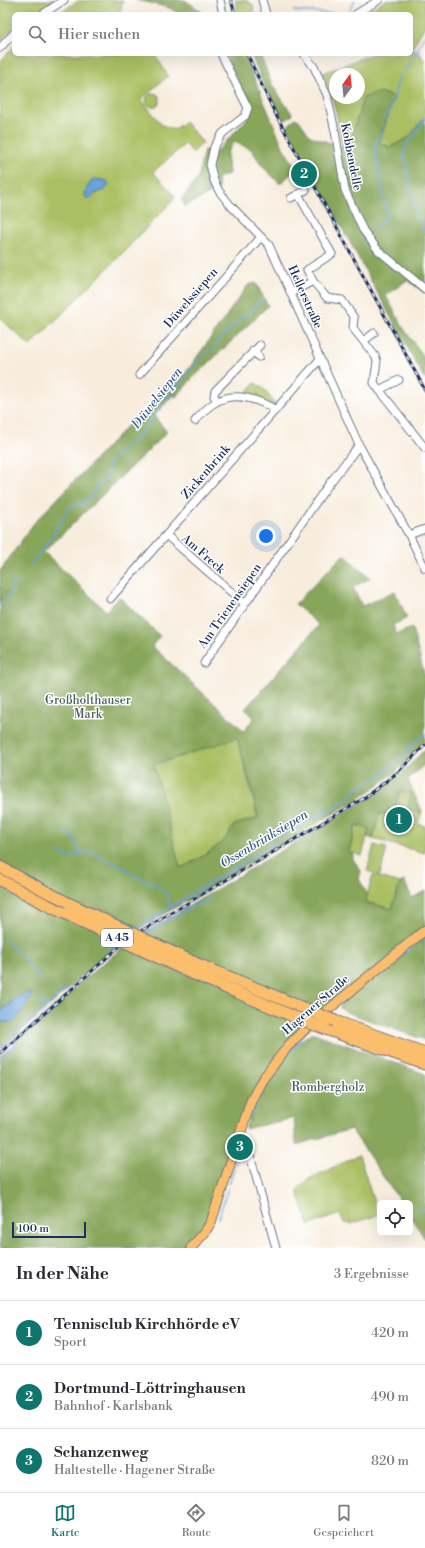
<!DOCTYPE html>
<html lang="de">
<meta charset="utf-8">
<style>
:root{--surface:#fff;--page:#f2f2f3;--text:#2b2b33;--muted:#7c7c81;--line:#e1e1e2;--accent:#0f766e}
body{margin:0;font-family:"Libre Bodoni",serif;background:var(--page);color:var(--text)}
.controls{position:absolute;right:12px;bottom:12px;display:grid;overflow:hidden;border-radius:6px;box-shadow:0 4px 16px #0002}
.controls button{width:36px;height:36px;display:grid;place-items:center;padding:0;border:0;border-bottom:1px solid var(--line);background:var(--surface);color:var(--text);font:20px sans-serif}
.compass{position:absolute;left:329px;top:68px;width:36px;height:36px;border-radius:50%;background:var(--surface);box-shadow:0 4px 16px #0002;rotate:15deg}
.scale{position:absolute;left:12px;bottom:10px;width:74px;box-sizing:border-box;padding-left:4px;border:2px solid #1b2f5e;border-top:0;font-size:11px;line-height:14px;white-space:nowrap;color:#1b2f5e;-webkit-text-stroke:3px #fff;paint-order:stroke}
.you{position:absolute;left:266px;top:536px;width:14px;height:14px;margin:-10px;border:3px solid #fff;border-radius:50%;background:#1a73e8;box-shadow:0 0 0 6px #1a73e833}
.badge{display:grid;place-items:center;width:26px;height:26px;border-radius:50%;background:var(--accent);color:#fff;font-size:13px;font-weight:700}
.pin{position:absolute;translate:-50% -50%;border:2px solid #fff;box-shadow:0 1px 4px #0006}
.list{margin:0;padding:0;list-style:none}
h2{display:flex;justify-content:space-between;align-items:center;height:52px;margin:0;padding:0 16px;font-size:17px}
h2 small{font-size:13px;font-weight:400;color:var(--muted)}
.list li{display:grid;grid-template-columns:26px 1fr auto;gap:12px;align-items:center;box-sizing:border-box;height:64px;padding:0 16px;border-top:1px solid var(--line)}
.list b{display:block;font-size:15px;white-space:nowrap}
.list p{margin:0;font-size:13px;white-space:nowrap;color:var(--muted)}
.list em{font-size:13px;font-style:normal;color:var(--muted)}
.icon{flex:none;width:22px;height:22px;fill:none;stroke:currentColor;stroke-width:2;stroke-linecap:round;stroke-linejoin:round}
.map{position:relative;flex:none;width:425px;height:1248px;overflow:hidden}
.search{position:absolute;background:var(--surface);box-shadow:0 4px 16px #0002;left:12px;right:12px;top:12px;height:44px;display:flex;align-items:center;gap:10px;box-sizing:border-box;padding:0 14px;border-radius:6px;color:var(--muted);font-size:15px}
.sheet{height:244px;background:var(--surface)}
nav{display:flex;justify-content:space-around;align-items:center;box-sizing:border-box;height:56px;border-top:1px solid var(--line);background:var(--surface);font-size:11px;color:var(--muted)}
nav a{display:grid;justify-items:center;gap:2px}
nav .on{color:var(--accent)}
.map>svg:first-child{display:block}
.green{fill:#aabf64;stroke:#627761;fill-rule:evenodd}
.forest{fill:#87a65a;stroke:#516a5c;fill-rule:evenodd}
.water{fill:#6ba2d9;stroke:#43689c}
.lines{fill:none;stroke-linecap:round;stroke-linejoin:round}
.stream{stroke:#6ba2d9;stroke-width:1.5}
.minor-casing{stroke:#68728a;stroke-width:9}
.major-casing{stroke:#68728a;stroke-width:11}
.highway-casing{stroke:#68728a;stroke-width:13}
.minor{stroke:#fff;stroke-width:7}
.major{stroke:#fabe6d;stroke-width:9}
.highway{stroke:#fabe6d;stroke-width:11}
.rail-casing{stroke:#1b2f5e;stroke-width:3}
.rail{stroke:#fff;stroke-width:1.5;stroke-dasharray:4.5;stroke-linecap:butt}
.highway-bridge-casing{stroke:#68728a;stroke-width:13;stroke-linecap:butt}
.highway-bridge{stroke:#fabe6d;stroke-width:11}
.labels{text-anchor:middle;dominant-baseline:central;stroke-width:3;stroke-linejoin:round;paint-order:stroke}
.shield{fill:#fff;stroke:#5f6d8e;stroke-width:1}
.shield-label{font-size:11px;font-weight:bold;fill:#1b2f5e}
.street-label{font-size:12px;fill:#1b2f5e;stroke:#fff}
.park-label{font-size:12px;fill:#4d6160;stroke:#fff}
.water-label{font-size:13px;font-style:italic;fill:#3b5d8f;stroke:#fff}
</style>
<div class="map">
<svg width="425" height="1248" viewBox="0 0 425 1248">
<rect width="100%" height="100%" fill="#fff"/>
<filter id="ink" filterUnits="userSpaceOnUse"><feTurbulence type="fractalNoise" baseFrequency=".025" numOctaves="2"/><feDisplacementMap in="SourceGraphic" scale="8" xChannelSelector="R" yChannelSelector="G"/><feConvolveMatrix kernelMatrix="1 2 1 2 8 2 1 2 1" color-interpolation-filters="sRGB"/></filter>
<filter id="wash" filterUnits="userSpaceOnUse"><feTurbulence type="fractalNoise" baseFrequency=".012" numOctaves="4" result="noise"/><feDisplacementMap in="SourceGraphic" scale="16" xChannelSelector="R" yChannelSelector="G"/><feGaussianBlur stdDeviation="0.9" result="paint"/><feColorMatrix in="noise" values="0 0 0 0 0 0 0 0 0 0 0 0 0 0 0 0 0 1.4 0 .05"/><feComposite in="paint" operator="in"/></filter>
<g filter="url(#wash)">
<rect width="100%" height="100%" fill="#f8eddd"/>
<path class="green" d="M0 0H56L34 14H14V27L0 42Z
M110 0 123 1 120 14H58L78 1Z
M235 0H246L253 5 254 14H238Z
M386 0H425V25L412 49 425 60V117L408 138 390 147 379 143 394 98 379 92 363 99 348 149 342 146 336 111 323 73 372 54H411V14H363ZM335 74H359V98H335Z
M14 46V54H155L168 76 141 99 162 125 174 130 185 122 203 143 193 153 185 144 153 172 176 197 115 261 30 346 0 318V62ZM95 179 107 181 105 190 94 194 88 200 85 196C86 189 89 181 95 179Z
M146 100a7 7 0 1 1 14 0a7 7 0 1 1-14 0Z
M255 383 264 389 276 406 243 396Z
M237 737 258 818 234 825C224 847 200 858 180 868L154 765Z
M400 791 412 794 408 807 420 812 422 811 418 824 425 826V853L373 839 380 813Z
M356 825 369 829 362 856 349 852Z
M374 845 387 848 380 875 367 871Z
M373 875 400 883 392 909 365 902Z
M359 1155 378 1215 351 1224 344 1223 340 1214 309 1225 297 1190 309 1179Z"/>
<path class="forest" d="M137 0H185L205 14H178L170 8Z
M226 54H244L283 147 296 169 280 184 263 167 251 149 234 142 227 153 229 174 217 178 219 189 185 206 181 199 198 178 204 150 216 152 250 116V102L231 68Z
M251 54H260L272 85 293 115 284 121 263 83Z
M379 92 394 97 379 143 390 147 408 138 425 117V293L407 280 386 296 404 329 425 358V380L287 127 295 118 299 120 310 136 348 149 363 98Z
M256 283 268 306 191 380 176 397 173 395 154 416 167 432 44 552 106 611 119 597 160 636 152 646 244 731 254 718 245 709 319 625 295 604 344 554 370 578 353 587 362 606 395 591 407 618 393 625 396 634 412 628 425 677V741L397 771 363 796 126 937 0 1050V1022H10L30 992 12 1003V1006H5L0 1011V571L34 523 132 421 142 419 185 374 248 285ZM237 738 251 786 258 818 234 825C224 847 200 858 180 868L154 765Z
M425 749V764L408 780 422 811 420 812 410 810 408 807 411 794 400 791 393 816 380 813 373 839 367 837 369 829 356 825 349 852 353 854V859L361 871 359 879 367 894 366 902 392 909 400 883 404 881 412 898 425 891V930L335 1003 276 1062 242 1125 235 1134 205 1226 181 1248H0V1056L95 970 132 940 366 800 400 775Z
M425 935V1040L346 1012 340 1008 341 1003Z
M314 1033 425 1074V1239L410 1216V1203H401L351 1129 296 1145 294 1118 245 1129C256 1095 280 1046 314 1033Z"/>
<path class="water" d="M93 179 107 181 109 184 105 190 94 194 88 200 85 196 87 188Z
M31 991 30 1000 14 1022H0V1011L8 1005H12L11 1001 12 1000Z"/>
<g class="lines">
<path class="stream" d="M294 11 344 14 349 12 355 0
M422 56 417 50 425 35
M404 73 417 50
M425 118 406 146 404 155 417 221 425 232
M371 230 376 228 387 217 375 148 395 93 399 76
M31 564 51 538 70 506C76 504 84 505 89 499 97 489 92 487 106 480L110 461 129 443 134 441 199 359 215 347 219 340 244 315H247L262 299
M0 605 10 594 14 581
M65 833 73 836 81 853
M58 853 68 857 76 856 83 852 96 854 101 858 124 867 130 873 158 886 168 895 170 907
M135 930 178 902 273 844 288 833 348 798 357 788 375 779 394 764 408 751 409 747 425 734
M145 934 178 914 208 900V898
M5 940 22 956 41 980
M106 952 117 943
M370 981 425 936
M39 1004 45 1002 47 1006
M0 1048 67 988
M0 1058 59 1004
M283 1060 303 1038
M252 1113 258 1098
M229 1184 242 1142
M419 1209 425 1210
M218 1219 228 1188"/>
</g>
</g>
<g filter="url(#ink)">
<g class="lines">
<g class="minor-casing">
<path id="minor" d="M220 0 223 14
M262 0 266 14
M43 14 64 0
M356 14 379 0
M0 48 14 33
M221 54 248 108 245 116 223 133 214 147 210 165 214 181 219 191 231 206 269 245 359 445 409 535 425 568
M304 54 314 67 327 95 335 131 345 190 363 230 378 250 425 289
M298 194 332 254 307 270 313 281 327 298 342 300 354 318 353 328 375 356 377 361 374 383 425 448
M291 198 306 190
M291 293 313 281
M364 341 374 333
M253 351 259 357
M139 375 261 237
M379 390 399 380
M217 401 214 396 215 391 260 345
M195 421C201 414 208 406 216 402 235 391 259 400 276 410
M166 535 245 604
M409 535 425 529
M110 599 320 359
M204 663 326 488 359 445
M239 1137 246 1141 276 1248"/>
</g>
<g class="major-casing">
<path id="major" d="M191 1248 205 1232 211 1222 251 1101 262 1080 288 1046 306 1028 425 930"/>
</g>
<g class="highway-casing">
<path id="highway" d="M0 867 70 904
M0 880 45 904
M193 962 306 1009
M189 972 297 1018
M335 1021 425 1053
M326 1029 425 1064"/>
</g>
<use href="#minor" class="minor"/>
<use href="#major" class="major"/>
<use href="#highway" class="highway"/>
<g class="rail-casing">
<path id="rail" d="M231 0 235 14
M247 54 275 113 425 390
M0 1053 129 938 364 798 398 772 425 745"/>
</g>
<use href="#rail" class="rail"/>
<g class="highway-bridge-casing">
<path id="highway-bridge" d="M45 904 189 972
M70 904 193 962
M306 1009 335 1021
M297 1018 326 1029"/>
</g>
<use href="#highway-bridge" class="highway-bridge"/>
</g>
</g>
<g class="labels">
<rect class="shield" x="101" y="929" width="32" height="18" rx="3"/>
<g class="shield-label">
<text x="117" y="938">A 45</text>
</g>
<g class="street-label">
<text transform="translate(351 157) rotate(79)">Kobbendelle</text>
<text transform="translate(305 297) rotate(66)">Hellerstraße</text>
<text transform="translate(191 298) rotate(-49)">Düwelssiepen</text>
<text transform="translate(206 472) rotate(-49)">Zickenbrink</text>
<text transform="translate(203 554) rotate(41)">Am Freck</text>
<text transform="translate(230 606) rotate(-55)">Am Trienensiepen</text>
<text transform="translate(316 1005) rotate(-41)">Hagener Straße</text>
</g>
<g class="park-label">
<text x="88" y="700">Großholthauser<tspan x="88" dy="14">Mark</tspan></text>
<text x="328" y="1087">Rombergholz</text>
</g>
<g class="water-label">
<text transform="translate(157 398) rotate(-52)">Düwelsiepen</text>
<text transform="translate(264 839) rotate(-31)">Ossenbrinksiepen</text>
</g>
</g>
</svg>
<div class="controls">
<button><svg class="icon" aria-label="locate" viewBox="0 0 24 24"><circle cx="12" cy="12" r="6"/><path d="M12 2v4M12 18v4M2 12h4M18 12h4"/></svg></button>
</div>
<svg class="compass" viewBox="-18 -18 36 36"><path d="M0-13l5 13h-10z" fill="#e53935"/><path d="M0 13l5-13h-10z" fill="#7c7c81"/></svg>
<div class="scale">100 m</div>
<div class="you"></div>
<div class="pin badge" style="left:399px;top:820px">1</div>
<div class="pin badge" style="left:304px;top:174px">2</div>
<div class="pin badge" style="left:240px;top:1147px">3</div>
<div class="search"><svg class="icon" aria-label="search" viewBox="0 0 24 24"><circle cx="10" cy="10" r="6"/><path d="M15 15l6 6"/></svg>Hier suchen</div>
</div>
<section class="sheet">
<h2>In der Nähe<small>3 Ergebnisse</small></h2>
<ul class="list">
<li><span class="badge">1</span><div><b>Tennisclub Kirchhörde eV</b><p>Sport</p></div><em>420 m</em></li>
<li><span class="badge">2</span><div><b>Dortmund-Löttringhausen</b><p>Bahnhof · Karlsbank</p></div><em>490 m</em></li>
<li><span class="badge">3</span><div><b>Schanzenweg</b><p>Haltestelle · Hagener Straße</p></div><em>820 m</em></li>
</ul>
</section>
<nav>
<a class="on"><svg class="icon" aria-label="map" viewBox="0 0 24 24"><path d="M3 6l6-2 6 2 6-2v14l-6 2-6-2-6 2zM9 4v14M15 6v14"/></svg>Karte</a>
<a><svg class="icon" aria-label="directions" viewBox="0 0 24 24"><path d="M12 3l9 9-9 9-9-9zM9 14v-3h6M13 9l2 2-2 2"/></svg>Route</a>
<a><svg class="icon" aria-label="saved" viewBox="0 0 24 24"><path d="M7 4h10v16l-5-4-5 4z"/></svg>Gespeichert</a>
</nav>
